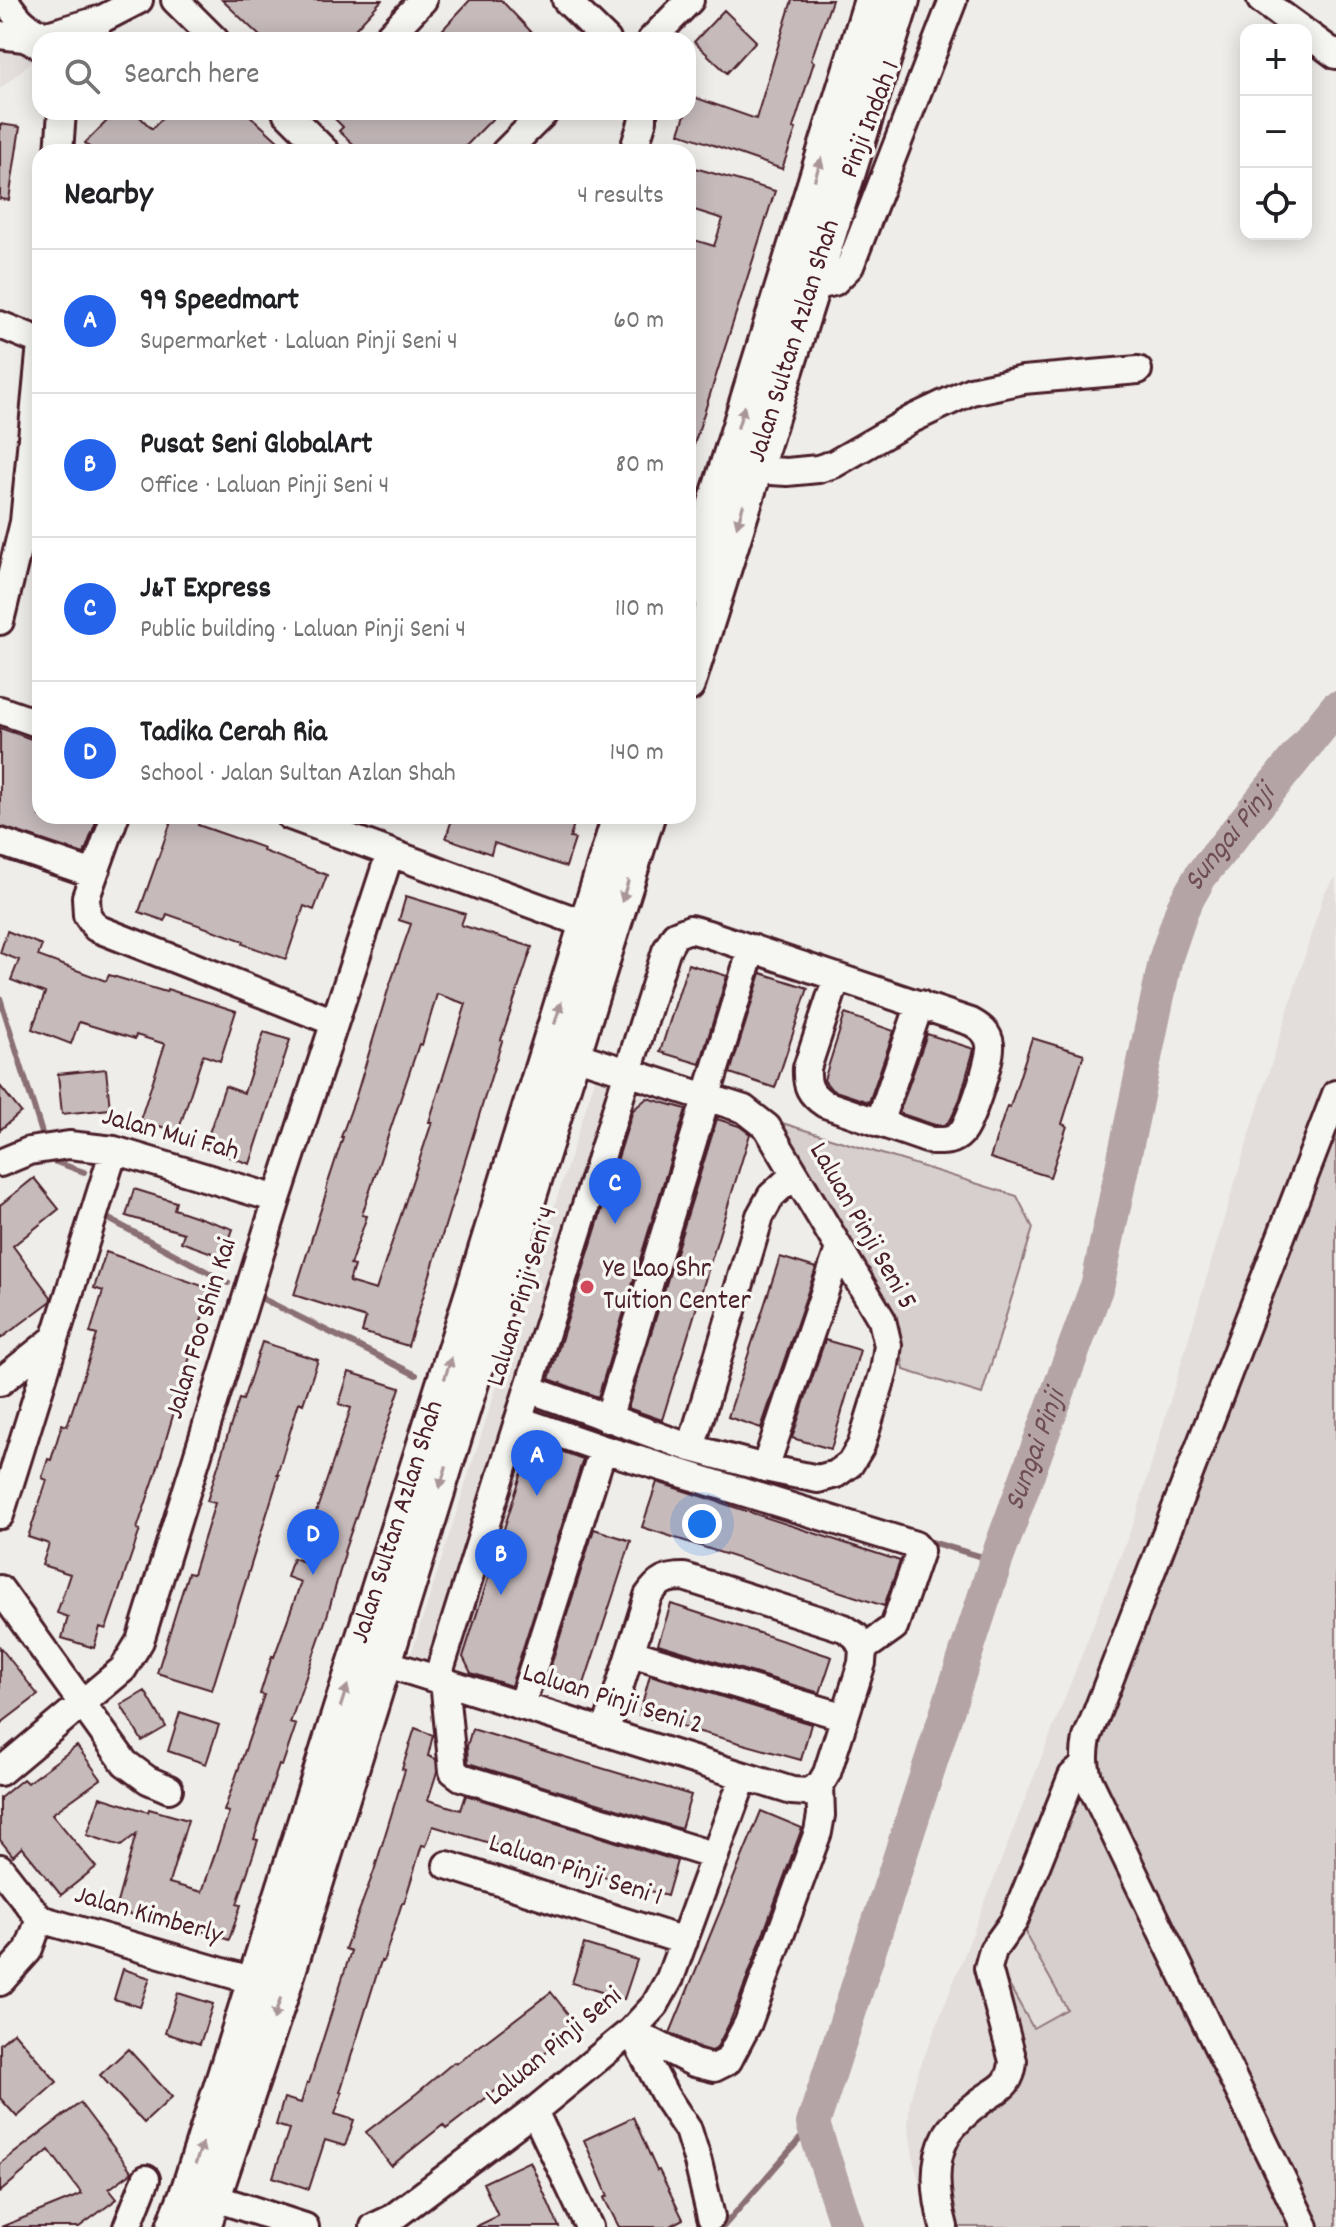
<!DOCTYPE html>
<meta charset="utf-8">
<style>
:root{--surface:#fff;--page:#f6f6f6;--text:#202124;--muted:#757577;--line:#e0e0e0;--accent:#2563eb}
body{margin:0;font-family:Dekko,sans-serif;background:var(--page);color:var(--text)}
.controls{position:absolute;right:24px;top:24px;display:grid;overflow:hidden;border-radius:16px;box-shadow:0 4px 20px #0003}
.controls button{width:72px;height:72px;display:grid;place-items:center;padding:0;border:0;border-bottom:2px solid var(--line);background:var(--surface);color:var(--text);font:40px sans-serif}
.you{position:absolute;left:702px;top:1524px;width:28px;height:28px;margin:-20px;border:6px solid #fff;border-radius:50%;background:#1a73e8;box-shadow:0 0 0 12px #1a73e833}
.badge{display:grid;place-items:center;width:52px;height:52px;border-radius:50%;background:var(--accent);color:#fff;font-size:26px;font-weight:700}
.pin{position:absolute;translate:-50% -66px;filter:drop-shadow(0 2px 4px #0008)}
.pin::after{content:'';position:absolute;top:42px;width:28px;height:24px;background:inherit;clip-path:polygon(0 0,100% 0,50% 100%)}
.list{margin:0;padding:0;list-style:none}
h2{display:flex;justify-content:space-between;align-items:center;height:104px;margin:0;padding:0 32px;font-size:34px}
h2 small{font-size:26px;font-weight:400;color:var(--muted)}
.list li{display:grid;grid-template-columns:52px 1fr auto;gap:24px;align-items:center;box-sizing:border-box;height:144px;padding:0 32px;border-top:2px solid var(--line)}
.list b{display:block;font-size:30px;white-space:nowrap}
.list p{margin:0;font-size:26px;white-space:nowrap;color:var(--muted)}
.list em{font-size:26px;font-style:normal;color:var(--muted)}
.icon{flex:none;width:44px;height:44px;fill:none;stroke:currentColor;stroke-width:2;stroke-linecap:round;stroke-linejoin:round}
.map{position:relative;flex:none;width:1336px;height:2227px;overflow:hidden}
.search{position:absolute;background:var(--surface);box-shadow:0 4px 20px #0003;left:32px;top:32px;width:664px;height:88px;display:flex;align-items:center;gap:20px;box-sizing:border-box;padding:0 28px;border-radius:24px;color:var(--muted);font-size:30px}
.panel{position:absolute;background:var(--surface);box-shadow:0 4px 20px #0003;left:32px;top:144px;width:664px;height:680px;border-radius:24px}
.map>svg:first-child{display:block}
.built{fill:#e3dedc}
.green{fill:#d7cfce;stroke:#90777c;stroke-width:2}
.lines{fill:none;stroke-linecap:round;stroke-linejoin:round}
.stream{stroke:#8a6f74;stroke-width:6}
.river{stroke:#b4a4a5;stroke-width:34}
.building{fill:#c6babb;stroke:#4a1f2b;stroke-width:2;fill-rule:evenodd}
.minor-casing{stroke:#4a1f2b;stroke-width:32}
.major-casing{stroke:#4a1f2b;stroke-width:38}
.minor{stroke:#f6f6f2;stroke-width:26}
.major{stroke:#f6f6f2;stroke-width:32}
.oneway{fill:#a99598}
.poi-dot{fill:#d1495b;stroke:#f6f6f2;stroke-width:3}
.labels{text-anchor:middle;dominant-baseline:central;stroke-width:7;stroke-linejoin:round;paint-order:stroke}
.street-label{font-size:28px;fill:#4a1f2b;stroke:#f6f6f2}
.poi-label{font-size:28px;fill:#4a1f2b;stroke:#f6f6f2;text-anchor:start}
.water-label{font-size:30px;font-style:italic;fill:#6f4e56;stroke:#f6f6f2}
</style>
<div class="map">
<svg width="1336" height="2227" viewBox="0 0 1336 2227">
<rect width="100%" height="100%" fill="#efedea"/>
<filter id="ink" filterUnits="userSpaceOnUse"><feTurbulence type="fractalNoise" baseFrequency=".0125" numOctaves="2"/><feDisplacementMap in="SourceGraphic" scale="16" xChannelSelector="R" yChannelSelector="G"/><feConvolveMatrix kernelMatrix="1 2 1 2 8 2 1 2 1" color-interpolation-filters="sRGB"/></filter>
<g filter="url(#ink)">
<path class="built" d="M0 0H26L41 23 37 57 0 89Z
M1336 877V2227H933L914 2164 908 2124 910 2100 917 2075 1136 1516 1230 1198 1324 893Z
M597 1073 705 1107 519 1706 406 1670Z"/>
<path class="green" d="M1336 1108V2227H1310L1097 1783 1092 1732Z
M779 1122 1017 1196 1033 1228 982 1394 904 1370 897 1327Z
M1081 1781 1298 2227H952L943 2203 951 2136 1010 2086 994 1958 1033 2028 1067 2009 1028 1939 1023 1917Z"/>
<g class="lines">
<path class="stream" d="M0 998 42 1133
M53 1161 84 1172
M107 1218 228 1283
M263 1299 416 1375
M535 1408 613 1439
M921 1539 996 1561
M723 2227 813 2124"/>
<path class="river" id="s1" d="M847 2227 813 2124 996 1561 1098 1283 1166 957 1183 907 1201 875 1336 708"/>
</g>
<path class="building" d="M222 0H382L345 40H264Z
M470 0H501L539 40H433Z
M792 0H832L811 60 814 62 793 128 796 129 782 169 679 133 686 112H688L691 96 756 119Z
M724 10 756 41 727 73 694 42Z
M116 112H135L152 129 168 112H246L290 152H94L85 143Z
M328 112H499L460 152H362L339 131 343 127Z
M0 124 20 127 9 200 0 199Z
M688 166 775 191 691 454H688V238L714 246 723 219 688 208Z
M0 728 40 742V816H98L84 854 0 826Z
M173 816H186L199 821 198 825 264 848 263 851 327 875 314 910 304 906 286 959 243 944 244 941 167 914 165 921 139 912Z
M453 816H576L570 838 575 839 566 867 494 843 491 854 446 838Z
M406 896 465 914 461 925 532 947 501 1040 502 1041 408 1346 362 1332 366 1318 294 1295 327 1190 326 1189 343 1137H341L356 1096 388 990 411 924 399 920ZM437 994 466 1004 429 1122H432L376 1290 349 1282 354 1266 350 1265 367 1216 362 1215 383 1151 419 1044 422 1045Z
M7 931 42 945 38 956 106 981 109 975 166 992 167 989 236 1011 220 1061 203 1055 178 1132 140 1120 165 1044 136 1035 135 1039 79 1022 71 1044 32 1029 45 993 11 980 19 960 0 953Z
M688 964 727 976 700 1064 660 1052Z
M761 973 808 988 775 1088 730 1073Z
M845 1014 894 1031 869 1102 832 1090 824 1080Z
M264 1032 290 1040 250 1164 204 1148 225 1086 244 1093Z
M927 1034 974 1049 960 1099 951 1119 945 1125H935L899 1113Z
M1032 1038 1084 1054 1062 1124 1067 1126 1050 1177 990 1158 1007 1106 1010 1107Z
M106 1069 110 1109 62 1114 58 1074Z
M0 1086 21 1112 0 1130Z
M647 1098 686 1109 598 1397 549 1379 633 1110Z
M717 1119 739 1126 750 1134 662 1420 628 1408Z
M34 1178 59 1209 13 1246 51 1297 50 1302 0 1339V1205Z
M134 1189 176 1202 174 1209 233 1229 223 1257 181 1242 184 1233 126 1216Z
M106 1252 211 1289 173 1412H174L156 1473 137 1529 140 1530 106 1629 100 1627 94 1648 62 1638 68 1617 57 1613 70 1574 42 1565 49 1544 28 1537 47 1480 42 1478 48 1459 51 1460 62 1424 67 1426 97 1335 90 1333 103 1291 94 1288Z
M780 1257 816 1268 761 1428 728 1417Z
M825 1340 860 1350 831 1449 792 1438Z
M262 1342 318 1360 303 1404 299 1402 277 1475H279L212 1690 157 1673 188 1573 193 1574 215 1503 207 1501 239 1399 243 1400Z
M349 1372 400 1388 344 1552 345 1553 328 1613 290 1723 296 1725 282 1766 279 1765 254 1839 258 1840 237 1904 241 1905 229 1940 168 1920 167 1924 115 1910 136 1834 121 1846 87 1835 100 1797 148 1812 149 1809 188 1820 169 1883 202 1892 229 1812 224 1811 264 1695 260 1694 272 1656 274 1657 301 1582 287 1577 293 1558 304 1562 317 1522 313 1521 351 1408 339 1404Z
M532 1441 583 1459 511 1686 471 1673 463 1657Z
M657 1482 900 1561 884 1606 642 1527Z
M594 1529 631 1541 581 1693 546 1681Z
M671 1604 832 1657 820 1693 658 1644Z
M0 1647 38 1695 0 1724Z
M650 1675 811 1724 801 1760 639 1715Z
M145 1691 166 1727 142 1741 121 1705Z
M180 1712 219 1725 206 1764 168 1751Z
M415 1728 433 1735 428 1756 436 1759 437 1772 428 1800 461 1810 466 1795 677 1861 667 1896 433 1826 426 1846 422 1845 404 1903H402L383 1962 381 1961 340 2092 342 2093 335 2114 354 2120 345 2146 325 2140 309 2189 273 2177 289 2129 276 2125 284 2098 301 2103 307 2083H309L351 1951 345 1949 374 1871 405 1770 402 1769Z
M472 1729 691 1795 681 1829 468 1763 467 1746Z
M77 1746 101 1779 52 1814 96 1867 61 1895 22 1847 13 1856 0 1840V1798L23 1779 27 1783Z
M761 1811 802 1828 740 1997 729 2024 716 2049 712 2051 700 2048 670 2033Z
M584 1944 637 1960 624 1999 572 1983Z
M123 1969 150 1978 140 2007 114 1999Z
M551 1992 578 2027 446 2129 443 2125 391 2166 366 2132 417 2093 454 2062 456 2064Z
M178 1993 213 2004 200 2044 165 2033Z
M14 2032 57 2082 17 2117 0 2098V2044Z
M128 2049 172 2097 144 2123 100 2075Z
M80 2103 132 2172 109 2189 117 2199 79 2227H1L82 2194 49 2150 0 2192V2164Z
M633 2117 657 2171 659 2170 683 2219 668 2227H619L604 2198 608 2196 584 2140Z
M530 2161 559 2227H475L498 2216 483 2183Z"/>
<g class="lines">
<g class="minor-casing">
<path id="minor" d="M175 0 215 40
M566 0 607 40
M1261 0 1302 30
M7 3C18 19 28 31 47 35L102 19
M91 31 102 19 139 0
M1306 33 1336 55
M0 35 24 38 40 45
M385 40 423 0
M651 40 690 0
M286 112 326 152
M59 152 62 112
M505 152 545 112
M633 152 643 120V112
M812 287 834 282 850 266 953 0
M0 325 40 341
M754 470 787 472 818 469 834 464 912 419 971 391 1023 380 1138 370
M0 621 24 522 40 354
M0 710 40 724
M115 816 86 897 87 915 96 928 334 1022
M290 816 585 924
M0 842 94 874
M879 1123 920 1004
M0 1163 29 1151 69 1145 114 1150 277 1199
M0 1382 55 1338
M529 1389 691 1448 765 1468 818 1479 836 1474 850 1464 861 1446 884 1371 888 1345 882 1320 767 1127 744 1109 574 1055
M608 1419 752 948
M519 1420 603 1449
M691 1448 760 1216 771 1196 795 1174
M765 1468 839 1249
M0 1515 114 1150
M0 1589 125 1763 148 1780 169 1789
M631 1653 845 1717
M385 1663 792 1791 807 1792 820 1785
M437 1679 666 951 675 935 690 929 708 934 971 1022C980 1027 989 1033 990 1045 992 1057 970 1124 961 1133 953 1142 943 1141 932 1141L825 1104C810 1094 806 1086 807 1068L837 977
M444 1681 453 1771 461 1777 715 1856
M521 1706 603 1449 915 1545 920 1551 894 1627 863 1649
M605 1733 648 1596C658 1581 666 1577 684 1577L844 1628 856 1636 863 1649
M0 1772 123 1669 140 1641 277 1199 390 853
M447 1865 684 1941
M0 1868 40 1919 254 1981 262 1979 268 1973
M0 1982 28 1951 40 1919
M631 2031 694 2063 714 2068 728 2061 748 2023 818 1832 821 1815 820 1785 827 1773 862 1663 863 1649
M631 2031 666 2097 688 2130 698 2162 711 2217
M534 2111 589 2227
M215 2198 305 2227
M127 2227 146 2179
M374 2227 391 2219 534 2111 631 2031 655 2005 670 1978 744 1776
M944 2227C936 2198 931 2164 946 2137 951 2126 966 2113 976 2105 994 2089 1011 2090 1013 2061L988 1968 993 1950 1014 1921 1072 1776 1084 1766
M1305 2227 1089 1781C1084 1765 1084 1754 1087 1738L1336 1094"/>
</g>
<g class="major-casing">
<g id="major">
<path d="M688 590 871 0"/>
<path id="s2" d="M688 685 903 0"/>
<path id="s3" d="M173 2227 188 2189 473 1289 619 816"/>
<path d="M204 2227 282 1994 648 816"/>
</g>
</g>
<use href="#minor" class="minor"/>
<use href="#major" class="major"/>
</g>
<defs><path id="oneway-solid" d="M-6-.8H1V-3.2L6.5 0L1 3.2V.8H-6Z" transform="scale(2)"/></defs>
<g class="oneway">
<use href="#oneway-solid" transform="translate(818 169) rotate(-73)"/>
<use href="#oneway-solid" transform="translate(741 417) rotate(-73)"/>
<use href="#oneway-solid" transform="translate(740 516) rotate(107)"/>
<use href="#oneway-solid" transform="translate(625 891) rotate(107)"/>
<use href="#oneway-solid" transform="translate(558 1013) rotate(-73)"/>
<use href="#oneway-solid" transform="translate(448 1368) rotate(-72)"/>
<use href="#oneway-solid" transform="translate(443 1477) rotate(107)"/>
<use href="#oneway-solid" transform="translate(344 1696) rotate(-72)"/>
<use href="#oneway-solid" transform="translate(277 2009) rotate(108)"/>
<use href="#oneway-solid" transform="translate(199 2153) rotate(-72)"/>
</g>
</g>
<circle class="poi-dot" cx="587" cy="1287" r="8"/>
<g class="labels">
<g class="street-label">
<text transform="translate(872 120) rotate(-69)">Pinji Indah 1</text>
<text stroke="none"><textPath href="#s2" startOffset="360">Jalan Sultan Azlan Shah</textPath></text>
<text transform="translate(170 1136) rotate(15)">Jalan Mui Fah</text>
<text transform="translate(861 1227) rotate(60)">Laluan Pinji Seni 5</text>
<text transform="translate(524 1297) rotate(-73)">Laluan Pinji Seni 4</text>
<text transform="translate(203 1329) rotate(-73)">Jalan Foo Shin Kai</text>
<text stroke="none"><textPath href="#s3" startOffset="740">Jalan Sultan Azlan Shah</textPath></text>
<text transform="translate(612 1701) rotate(17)">Laluan Pinji Seni 2</text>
<text transform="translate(575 1872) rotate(18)">Laluan Pinji Seni 1</text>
<text transform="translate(148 1917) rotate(16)">Jalan Kimberly</text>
<text transform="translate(555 2048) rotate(-40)">Laluan Pinji Seni</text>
</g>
<g class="poi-label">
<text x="603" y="1271">Ye Lao Shr<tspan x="603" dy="32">Tuition Center</tspan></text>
</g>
<g class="water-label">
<text stroke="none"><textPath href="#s1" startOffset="1466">Sungai Pinji</textPath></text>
<text stroke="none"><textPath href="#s1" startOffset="818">Sungai Pinji</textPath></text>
</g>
</g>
</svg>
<div class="controls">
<button>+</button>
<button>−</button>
<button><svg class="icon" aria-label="locate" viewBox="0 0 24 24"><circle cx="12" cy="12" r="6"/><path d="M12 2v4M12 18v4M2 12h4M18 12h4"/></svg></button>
</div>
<div class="you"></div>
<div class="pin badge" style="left:537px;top:1496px">A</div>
<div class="pin badge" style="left:501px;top:1595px">B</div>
<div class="pin badge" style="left:615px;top:1224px">C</div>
<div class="pin badge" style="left:313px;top:1575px">D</div>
<div class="search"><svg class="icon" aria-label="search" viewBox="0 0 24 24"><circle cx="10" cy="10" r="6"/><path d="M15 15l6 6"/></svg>Search here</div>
<section class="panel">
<h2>Nearby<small>4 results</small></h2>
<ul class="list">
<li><span class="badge">A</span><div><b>99 Speedmart</b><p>Supermarket · Laluan Pinji Seni 4</p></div><em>60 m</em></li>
<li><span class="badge">B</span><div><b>Pusat Seni GlobalArt</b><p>Office · Laluan Pinji Seni 4</p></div><em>80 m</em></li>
<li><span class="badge">C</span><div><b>J&amp;T Express</b><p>Public building · Laluan Pinji Seni 4</p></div><em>110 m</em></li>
<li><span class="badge">D</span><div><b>Tadika Cerah Ria</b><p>School · Jalan Sultan Azlan Shah</p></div><em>140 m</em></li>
</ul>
</section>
</div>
